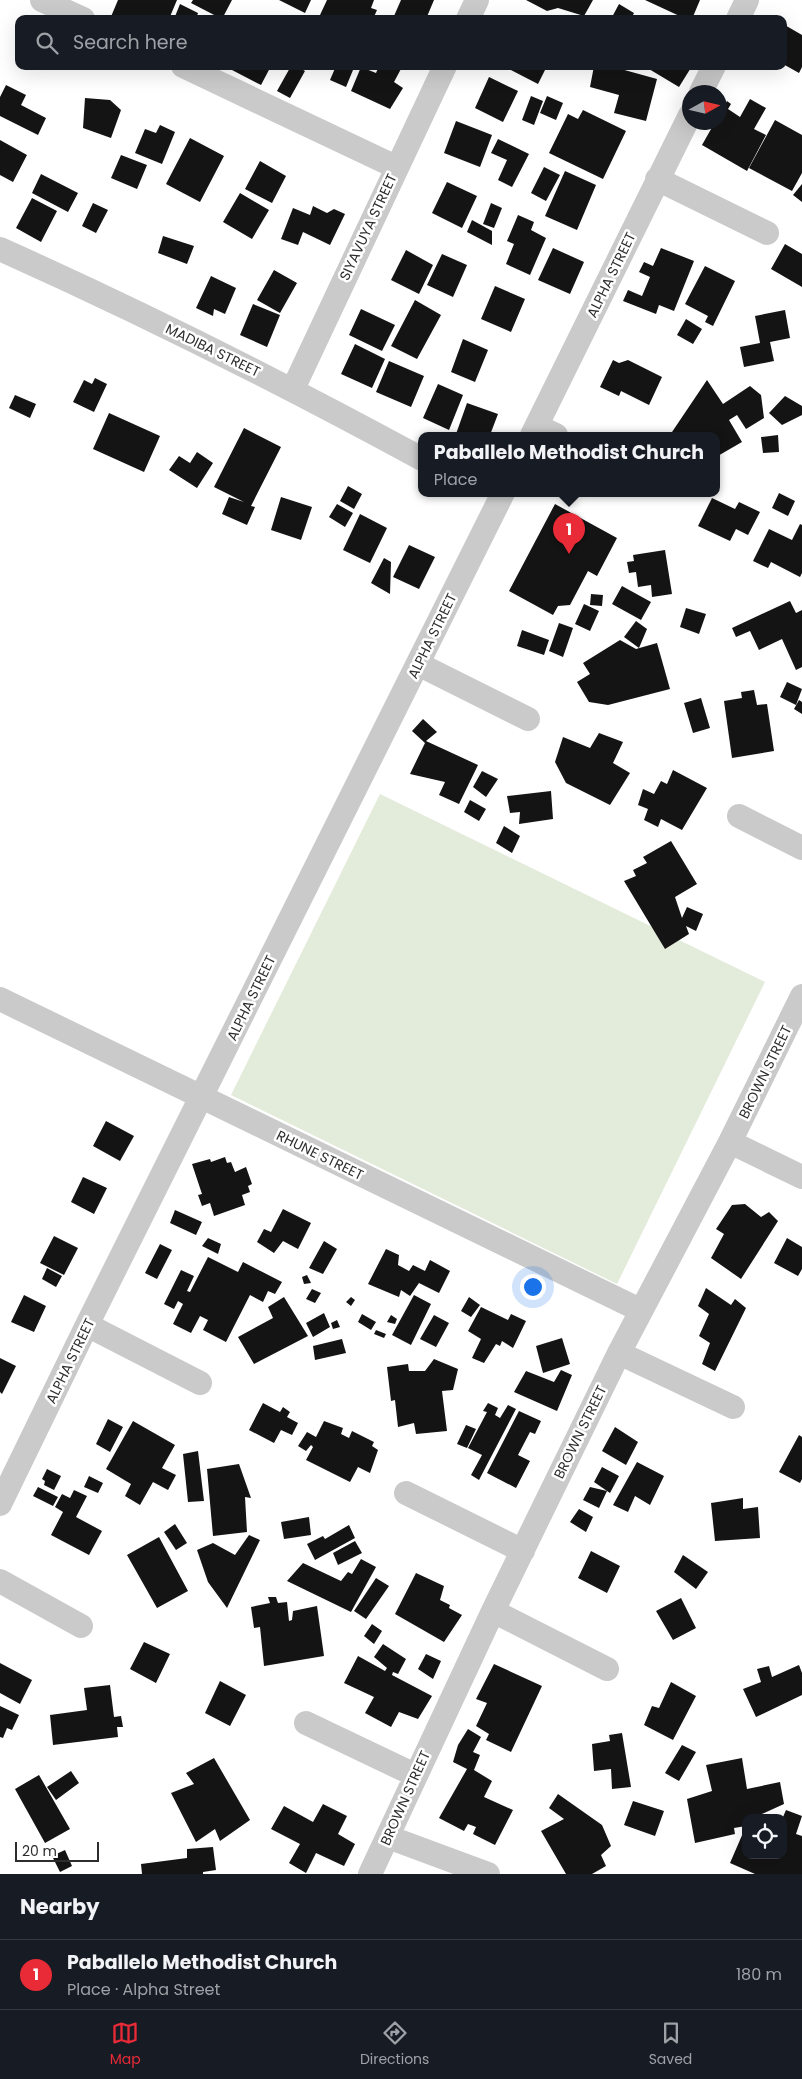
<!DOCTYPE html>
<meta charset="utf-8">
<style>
:root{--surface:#171b24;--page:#242831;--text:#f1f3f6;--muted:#9ea1a6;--line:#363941;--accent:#e92b37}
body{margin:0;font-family:Poppins,sans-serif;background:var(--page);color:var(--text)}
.controls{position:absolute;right:15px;bottom:15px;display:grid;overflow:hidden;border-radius:10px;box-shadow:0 5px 20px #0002}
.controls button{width:45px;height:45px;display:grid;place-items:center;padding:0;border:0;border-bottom:1px solid var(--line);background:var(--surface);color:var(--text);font:25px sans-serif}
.compass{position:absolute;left:682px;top:85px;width:45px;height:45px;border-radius:50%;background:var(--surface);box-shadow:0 5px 20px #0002;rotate:82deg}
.scale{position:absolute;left:15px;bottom:12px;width:84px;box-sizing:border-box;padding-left:5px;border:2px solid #2d2d2d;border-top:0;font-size:14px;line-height:18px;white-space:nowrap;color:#2d2d2d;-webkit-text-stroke:4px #fff;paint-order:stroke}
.you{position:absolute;left:532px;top:1286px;width:18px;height:18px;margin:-12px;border:4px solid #fff;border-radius:50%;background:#1a73e8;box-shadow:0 0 0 8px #1a73e833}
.badge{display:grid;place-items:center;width:32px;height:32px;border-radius:50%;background:var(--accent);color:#fff;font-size:16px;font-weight:700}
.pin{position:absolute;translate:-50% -41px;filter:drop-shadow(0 1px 2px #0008)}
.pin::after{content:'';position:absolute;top:26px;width:18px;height:15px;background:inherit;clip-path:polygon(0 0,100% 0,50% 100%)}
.popup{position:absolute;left:418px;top:432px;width:302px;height:65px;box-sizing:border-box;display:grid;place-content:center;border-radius:10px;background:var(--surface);filter:drop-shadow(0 1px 4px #0005);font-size:16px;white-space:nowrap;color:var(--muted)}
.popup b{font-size:19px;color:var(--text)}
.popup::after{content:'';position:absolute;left:50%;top:100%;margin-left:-10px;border:10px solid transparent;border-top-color:var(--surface)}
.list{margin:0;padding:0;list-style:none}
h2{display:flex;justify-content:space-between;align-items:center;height:65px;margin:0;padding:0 20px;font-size:21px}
h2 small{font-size:16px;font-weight:400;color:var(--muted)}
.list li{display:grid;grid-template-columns:32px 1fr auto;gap:15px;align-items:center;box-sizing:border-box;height:70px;padding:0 20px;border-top:1px solid var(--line)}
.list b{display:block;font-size:19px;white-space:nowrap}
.list p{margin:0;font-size:16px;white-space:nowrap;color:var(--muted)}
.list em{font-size:16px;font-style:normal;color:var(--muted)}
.icon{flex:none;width:28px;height:28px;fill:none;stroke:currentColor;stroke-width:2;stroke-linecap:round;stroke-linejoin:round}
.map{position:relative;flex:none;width:802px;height:1874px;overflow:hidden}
.search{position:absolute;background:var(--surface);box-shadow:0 5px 20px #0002;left:15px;right:15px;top:15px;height:55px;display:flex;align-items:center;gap:12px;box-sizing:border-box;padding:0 18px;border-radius:10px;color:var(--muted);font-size:19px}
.sheet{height:135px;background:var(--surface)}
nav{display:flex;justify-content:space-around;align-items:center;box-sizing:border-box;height:70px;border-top:1px solid var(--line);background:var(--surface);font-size:14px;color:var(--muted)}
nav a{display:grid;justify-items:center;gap:2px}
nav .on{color:var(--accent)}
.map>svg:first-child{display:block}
.green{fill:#e3ebda}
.building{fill:#141414}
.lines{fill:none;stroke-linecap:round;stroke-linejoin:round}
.minor{stroke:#cacaca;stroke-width:24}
.labels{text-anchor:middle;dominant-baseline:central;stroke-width:5;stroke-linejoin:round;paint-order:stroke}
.street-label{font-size:14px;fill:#2d2d2d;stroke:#fff}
</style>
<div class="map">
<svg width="802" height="1874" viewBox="0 0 802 1874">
<rect width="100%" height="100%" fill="#fff"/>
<path class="green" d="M380 794 765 982 617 1284 231 1095Z"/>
<path class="building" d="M118 0H177L169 19H110Z
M193 0H232L222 19H217L218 17 191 3Z
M279 0H311L305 13Z
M327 0H374L371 8 377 10 373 19H328L320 15Z
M401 0H434L426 19H400L394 16Z
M526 0H593L584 16 558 8 547 11Z
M645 0H700L692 19H686Z
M180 4 198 13 196 19H174Z
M619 4 634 13 631 19H611Z
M783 24 802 35V67L799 73 783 64Z
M234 66H271L261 85 232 70Z
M291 66H296L305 71 290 98 277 91Z
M336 66H343L353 70 346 87 330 80Z
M379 66 402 67 394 82 403 88 390 109 351 91 361 67 376 73Z
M508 66H547L538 84 507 68Z
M594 66H610L657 79 646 121 614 113 619 95 590 87Z
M644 66H692L679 87Z
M489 77 518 91 503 122 475 108Z
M6 85 26 95 21 105 46 118 38 135 0 116V97Z
M531 96 543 101 534 125 522 120Z
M547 96 563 103 556 120 540 113Z
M85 98 110 100 121 110 111 138 83 128Z
M750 99 766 108 754 129 766 135 747 171 702 145 715 122H720V114L727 101 731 104 728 109 740 117Z
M583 110 626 131 603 179 549 153 568 114 578 119Z
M775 120 802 135V173L792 191 749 168Z
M456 121 492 135 480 167 444 153Z
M160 125 175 132 162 164 135 153 145 129 156 133Z
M190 138 224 156 200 202 166 184Z
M498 139 529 154 512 187 498 180 507 160 491 153Z
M0 140 27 155 13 182 0 175Z
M121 155 147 165 137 189 111 178Z
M260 161 286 176 272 203 245 189Z
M544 167 560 175 546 201 531 193Z
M565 171 596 185 577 230 545 216Z
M41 174 78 193 68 212 32 193Z
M447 182 477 196 462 228 432 213Z
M802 184V202L793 195Z
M240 193 269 210 252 239 223 222Z
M32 198 57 211 41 242 16 228Z
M93 203 108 210 96 233 82 226Z
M491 203 502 208 494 228 483 224Z
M313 206 327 213 334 209 345 214 330 245 303 232 298 245 281 239 293 208 310 215Z
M518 215 534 222 531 230 546 238 530 275 506 264 514 244 507 241Z
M472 220 492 231V245L467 232Z
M163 236 194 246 187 264 158 253Z
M785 244 802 254V287L771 269Z
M553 248 584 262 570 294 538 280Z
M661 248 694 261 674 311 659 305 656 314 623 301 628 290 642 296 650 277 639 272 644 262 653 266Z
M406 250 433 265 419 294 391 280Z
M442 254 467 265 453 297 427 285Z
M705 266 735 281 713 326 705 322 708 316 685 304Z
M274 270 297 283 280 313 257 300Z
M211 276 236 288 225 314 214 309 213 316 196 308Z
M495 286 525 299 511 332 481 319Z
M415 300 441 315 417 359 391 346Z
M253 304 280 315 267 347 240 335Z
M361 309 395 325 382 351 349 335Z
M785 310 790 338 770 342 774 361 744 367 740 347 760 343 755 316Z
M686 319 702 329 693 344 677 335Z
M463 339 488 350 475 382 451 372Z
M355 344 385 359 372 388 341 374Z
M613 360 619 363 628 360 662 377 649 405 621 391 619 396 600 387Z
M389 361 424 376 411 407 376 392Z
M95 378 107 384 94 412 73 402 84 380 92 384Z
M707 380 723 404 750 386 761 395 764 418 746 429 737 415 729 420 742 442 716 457V435H674L672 432Z
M438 384 463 395 449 430 423 418Z
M15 395 36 404 30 418 9 408Z
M785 396 802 406V415L782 425 769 413Z
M467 403 498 414 490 435 456 434Z
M109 413 160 436 144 472 93 449Z
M244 428 281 447 251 506 255 507 247 525 222 514 229 497 244 502 214 487Z
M778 435 779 452 763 453 761 437Z
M197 452 213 463 197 488 169 470 179 456 190 463Z
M348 486 362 494 354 509 340 501Z
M779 493 795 501 788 516 772 508Z
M281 497 312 507 301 540 271 530Z
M712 498 735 509 739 502 760 512 748 535 736 529 730 541 698 526Z
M337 504 353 513 345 527 329 517Z
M555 504 617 538 597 576 588 571 570 605 558 606 553 615 509 591Z
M360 514 387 528 370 563 343 550Z
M800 524 802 525V573L800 577 771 562 768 568 753 561 769 529 792 540Z
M409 545 435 557 419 589 393 577Z
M665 550 672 594 652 597 651 585 638 587 636 572 629 573 627 562 634 561 633 555Z
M384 558 391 562 390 594 371 583Z
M622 586 651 602 641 620 612 604Z
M591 594 603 595 602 606 590 605Z
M790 601 796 613 802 610V667L796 670 782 639 759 650 750 631 736 637 732 628Z
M584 604 599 611 590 631 575 624Z
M686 608 706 614 699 634 680 627Z
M636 621 647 629 639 648 624 637Z
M559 623 573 628 563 657 549 651Z
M522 630 549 640 544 655 517 646Z
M620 640 636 649 657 643 670 689 608 705 589 702 577 682 590 674 583 663Z
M787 682 802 689 796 705 780 697Z
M754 690 757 705 767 704 774 751 732 758 724 701 742 698 741 692Z
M701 698 710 728 693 733 684 703Z
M799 700 802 702V714L794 709Z
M423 719 437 732 426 741 478 765 459 804 439 795 445 782 410 774 425 743 412 731Z
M599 733 623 742 613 763 630 773 610 805 566 783 555 762 563 737 590 748Z
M673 770 707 788 682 830 661 819 658 827 644 820 648 809 638 805 643 789 654 794 661 781 667 784Z
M482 771 498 779 486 797 473 787Z
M551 791 553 819 519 824 520 812 510 813 507 796Z
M470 800 486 809 479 821 464 812Z
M504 826 520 836 512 853 496 843Z
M671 841 697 884 675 897 682 918 687 907 703 914 696 931 686 926 689 934 665 949 624 881 636 876 633 870 647 863 643 857Z
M106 1121 134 1136 120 1161 93 1146Z
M225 1157 227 1163 231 1162 235 1172 246 1167 252 1184 248 1186 250 1192 242 1195 245 1205 214 1216 210 1203 202 1206 198 1195 202 1194 192 1164 210 1159 211 1162Z
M83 1177 107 1188 94 1214 71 1202Z
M745 1204 761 1217 769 1212 778 1221 741 1279 711 1258 724 1234 716 1229 732 1205Z
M283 1209 311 1223 298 1249 283 1241 274 1253 257 1242 264 1229 271 1232Z
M175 1210 202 1222 196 1235 170 1223Z
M54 1236 78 1248 64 1275 40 1263Z
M208 1238 221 1244 218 1254 202 1246Z
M787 1238 802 1247V1269L798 1276 774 1263Z
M324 1241 337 1249 323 1274 309 1268Z
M160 1244 172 1250 157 1279 145 1273Z
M386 1249 399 1255 398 1265 409 1271 413 1265 425 1271 430 1260 450 1271 439 1293 419 1283 410 1296 401 1290 399 1297 368 1284Z
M208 1257 238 1272 243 1262 282 1282 275 1294 268 1291 263 1302 250 1295 226 1342 203 1330 208 1320 200 1316 191 1333 173 1324 183 1304 178 1301 174 1309 164 1304 181 1270 194 1276 187 1291 190 1292Z
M47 1268 62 1276 56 1287 42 1279Z
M307 1275 311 1283 304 1284 302 1277Z
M706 1288 731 1305 735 1299 746 1308 715 1371 702 1364 710 1343 699 1336 709 1314 698 1306Z
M312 1289 321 1293 315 1303 306 1299Z
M24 1295 46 1306 34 1332 11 1322Z
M414 1295 431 1304 411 1345 392 1335Z
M284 1297 308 1336 254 1364 238 1337 273 1318 268 1307Z
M351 1297 355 1300 351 1306 346 1302Z
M469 1297 480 1305 471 1317 461 1311Z
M481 1307 508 1320 511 1314 526 1321 513 1348 502 1341 500 1346 496 1344 484 1363 472 1358 481 1339 468 1331Z
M324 1313 330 1327 313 1337 306 1323Z
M362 1314 376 1322 371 1330 358 1322Z
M391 1315 397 1319 395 1324 387 1322Z
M434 1315 449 1323 436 1347 420 1339Z
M337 1320 340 1327 333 1329 331 1323Z
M376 1330 386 1334 384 1338 374 1334Z
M562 1338 570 1364 543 1373 536 1346Z
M342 1339 346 1353 315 1360 313 1346Z
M0 1358 16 1366 2 1394 0 1392Z
M434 1359 458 1369 453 1390 442 1391 447 1431 416 1434 414 1423 398 1427 395 1400 391 1401 387 1367 408 1364 409 1371H425Z
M561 1370 572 1375 557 1411 514 1392 526 1371 554 1382Z
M263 1403 280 1412 283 1407 290 1412 287 1417 298 1423 292 1435 281 1430 274 1443 249 1430Z
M488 1403 498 1408 495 1415 500 1418 508 1405 516 1409 479 1480 471 1475 482 1455 468 1448 487 1412 483 1411Z
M519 1411 541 1421 535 1434 530 1432 518 1455 530 1461 516 1488 487 1473Z
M108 1419 123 1427 110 1452 96 1444Z
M133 1421 175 1445 162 1468 176 1475 168 1490 153 1482 140 1505 125 1496 131 1484 106 1469Z
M324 1421 343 1428 341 1434 349 1438 352 1431 374 1442 372 1446 378 1450 370 1473 358 1467 350 1482 306 1460 313 1447 311 1445 306 1451 298 1446 307 1432 316 1437Z
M466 1425 476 1429 467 1448 457 1444Z
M615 1427 638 1442 626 1465 602 1451Z
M799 1435 802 1437V1479L800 1483 779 1472Z
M198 1451 204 1501 188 1502 183 1454Z
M637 1462 664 1476 650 1505 635 1496 628 1512 613 1505Z
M239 1464 251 1498 245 1497 247 1532 213 1536 207 1469Z
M602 1467 619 1476 610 1493 594 1482Z
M47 1469 61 1476 54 1490 44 1485 45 1481 42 1479Z
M89 1476 103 1483 98 1493 84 1487Z
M38 1487 58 1497 53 1506 33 1496Z
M590 1487 607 1491 599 1508 583 1500Z
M74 1490 87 1496 76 1517 102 1531 89 1555 51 1535 63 1512 55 1507 62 1494 70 1498Z
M743 1498V1509L758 1507 760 1538 715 1541 711 1503Z
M579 1509 593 1517 586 1532 570 1522Z
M309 1517 311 1535 284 1539 281 1522Z
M175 1524 187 1543 176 1550 164 1532Z
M349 1525 355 1538 315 1560 307 1544 323 1536 325 1539Z
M249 1535 260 1540 227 1608 208 1582 197 1550 213 1543 235 1555Z
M159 1537 188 1591 157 1608 127 1555Z
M355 1541 362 1553 338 1565 333 1553Z
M591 1551 620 1566 607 1593 578 1578Z
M683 1555 708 1572 696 1589 674 1572Z
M361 1559 376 1567 351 1612 287 1581 303 1563 341 1581 348 1572 352 1574Z
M416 1573 444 1586 440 1600 450 1605 449 1608 462 1615 444 1642 395 1614Z
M376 1578 389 1586 366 1619 354 1611Z
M268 1597H276L278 1603 287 1602 289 1621 292 1620 293 1611 317 1606 324 1656 264 1666 260 1627 254 1628 251 1607 270 1603Z
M681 1598 696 1628 673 1640 656 1611Z
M372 1624 382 1631 374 1644 364 1636Z
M144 1642 170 1654 156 1683 130 1669Z
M383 1644 406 1659 398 1674 393 1672 392 1675 432 1696 418 1719 399 1712 391 1727 365 1713 374 1697 344 1683 358 1656 385 1671 387 1668 374 1657Z
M426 1654 441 1661 433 1679 418 1669Z
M0 1663 32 1680 20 1704 0 1693Z
M494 1664 542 1686 511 1752 486 1740 489 1734 476 1726 487 1703 476 1699Z
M799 1665 802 1673V1695L756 1717 743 1689 761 1682 757 1669 769 1666 772 1677Z
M220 1681 246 1695 230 1726 205 1713Z
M671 1682 696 1696 673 1740 644 1725 652 1706 659 1708Z
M110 1685 114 1717 121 1716 123 1727H117L118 1737 53 1745 50 1715 87 1710 84 1688Z
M0 1706 19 1715 12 1730 7 1728 3 1738 0 1737Z
M468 1729 481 1737 473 1752 480 1755 474 1770 492 1781 484 1797 513 1810 495 1845 473 1834 476 1827 468 1824 464 1831 439 1818 467 1769 453 1762 458 1745Z
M622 1733 631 1787 612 1789 611 1769 594 1771 592 1744 610 1741 609 1735Z
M682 1745 696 1752 679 1781 665 1773Z
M214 1758 250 1820 220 1841 215 1829 196 1842 171 1793 194 1784 186 1773Z
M742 1758 747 1789 780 1782 784 1804 753 1818H746V1826L734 1828 735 1834 695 1843 687 1799 712 1791 706 1765Z
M71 1771 79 1783 56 1800 47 1787Z
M39 1775 70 1829 45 1843 15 1789Z
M558 1794 602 1825 611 1846 601 1855 606 1866 592 1874H566L541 1831 564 1819 549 1808Z
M633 1801 664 1811 655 1836 624 1825Z
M323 1804 347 1816 338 1834 355 1844 344 1866 316 1853 306 1873 289 1863 300 1844 271 1829 284 1806 313 1822Z
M786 1810 802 1816 796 1834 802 1836V1874H755L730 1863 743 1833 746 1835V1855H783V1817Z
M213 1847 216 1870 203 1872V1874H142L141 1864 187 1858V1849Z
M65 1850 72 1866 60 1872 52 1856Z"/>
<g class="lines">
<path class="minor" d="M42 0 83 19
M468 19 477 0
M738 19 747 0
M183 66 396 167
M701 92 714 66
M657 179 767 233
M0 249C143 313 284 384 422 459
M293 389 445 66
M537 426 556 435
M532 435 690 115
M418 664 528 719
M739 816 802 848
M0 999 640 1310
M730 1142 802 1177
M87 1325 200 1383
M619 1353 733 1407
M406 1493 523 1551
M0 1504 87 1325 503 493
M0 1581 81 1626
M493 1611 607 1669
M306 1723 415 1775
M388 1837 488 1874
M370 1874 493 1611 619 1353 730 1142 802 996"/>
</g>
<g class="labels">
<g class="street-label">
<text transform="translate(368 227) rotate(-65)">SIYAVUYA STREET</text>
<text transform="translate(611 275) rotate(-64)">ALPHA STREET</text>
<text transform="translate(213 350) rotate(26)">MADIBA STREET</text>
<text transform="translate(432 636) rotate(-64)">ALPHA STREET</text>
<text transform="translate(251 998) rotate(-64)">ALPHA STREET</text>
<text transform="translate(765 1072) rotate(-64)">BROWN STREET</text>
<text transform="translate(320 1155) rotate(26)">RHUNE STREET</text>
<text transform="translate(70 1361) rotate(-64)">ALPHA STREET</text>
<text transform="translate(580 1432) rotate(-64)">BROWN STREET</text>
<text transform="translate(405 1798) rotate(-66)">BROWN STREET</text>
</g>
</g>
</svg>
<div class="controls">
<button><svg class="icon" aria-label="locate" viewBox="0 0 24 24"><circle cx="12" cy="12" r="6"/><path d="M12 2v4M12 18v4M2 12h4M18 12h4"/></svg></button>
</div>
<svg class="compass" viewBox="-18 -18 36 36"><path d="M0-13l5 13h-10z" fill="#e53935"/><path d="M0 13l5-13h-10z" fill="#9ea1a6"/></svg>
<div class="scale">20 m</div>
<div class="you"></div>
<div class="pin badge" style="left:569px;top:554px">1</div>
<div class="popup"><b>Paballelo Methodist Church</b>Place</div>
<div class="search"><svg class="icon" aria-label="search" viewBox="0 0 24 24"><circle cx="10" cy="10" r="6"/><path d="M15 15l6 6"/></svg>Search here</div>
</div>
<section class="sheet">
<h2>Nearby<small></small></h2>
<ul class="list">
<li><span class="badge">1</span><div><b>Paballelo Methodist Church</b><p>Place · Alpha Street</p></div><em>180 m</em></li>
</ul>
</section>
<nav>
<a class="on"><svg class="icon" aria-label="map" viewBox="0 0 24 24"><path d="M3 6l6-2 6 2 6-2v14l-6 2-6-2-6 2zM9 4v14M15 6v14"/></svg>Map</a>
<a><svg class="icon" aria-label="directions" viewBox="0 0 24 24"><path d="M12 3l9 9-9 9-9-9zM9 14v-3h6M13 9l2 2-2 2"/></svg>Directions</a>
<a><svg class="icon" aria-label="saved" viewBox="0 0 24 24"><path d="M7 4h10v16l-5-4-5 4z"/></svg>Saved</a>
</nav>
